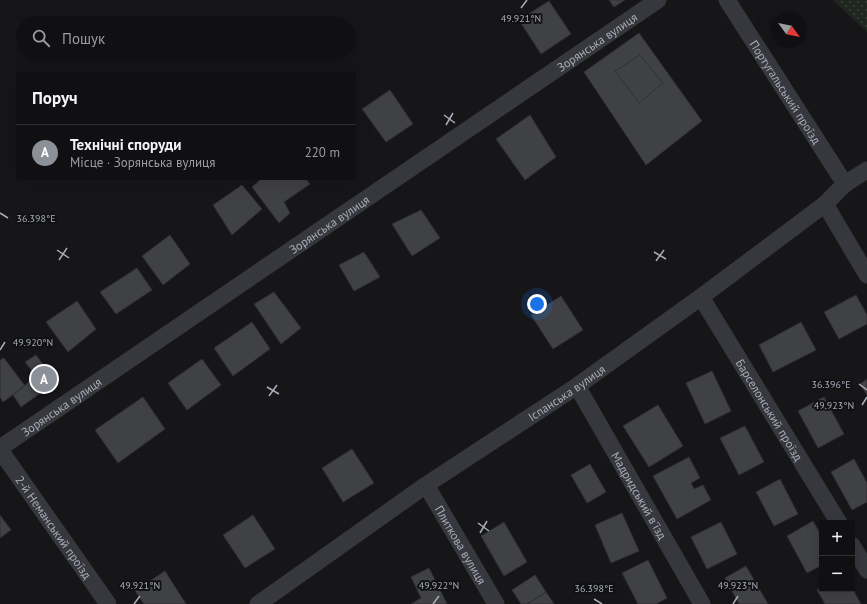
<!DOCTYPE html>
<html lang="uk">
<meta charset="utf-8">
<style>
:root{--surface:#101012;--page:#19191b;--text:#f1f3f6;--muted:#9c9d9f;--line:#303032;--accent:#8c9099}
body{margin:0;font-family:"PT Sans",sans-serif;background:var(--page);color:var(--text)}
.controls{position:absolute;right:12px;bottom:12px;display:grid;overflow:hidden;border-radius:0px;box-shadow:0 4px 16px #0002}
.controls button{width:36px;height:36px;display:grid;place-items:center;padding:0;border:0;border-bottom:1px solid var(--line);background:var(--surface);color:var(--text);font:20px sans-serif}
.compass{position:absolute;left:771px;top:12px;width:36px;height:36px;border-radius:50%;background:var(--surface);box-shadow:0 4px 16px #0002;rotate:123deg}
.you{position:absolute;left:537px;top:304px;width:14px;height:14px;margin:-10px;border:3px solid #fff;border-radius:50%;background:#1a73e8;box-shadow:0 0 0 6px #1a73e833}
.badge{display:grid;place-items:center;width:26px;height:26px;border-radius:50%;background:var(--accent);color:#fff;font-size:13px;font-weight:700}
.pin{position:absolute;translate:-50% -50%;border:2px solid #fff;box-shadow:0 1px 4px #0006}
.list{margin:0;padding:0;list-style:none}
h2{display:flex;justify-content:space-between;align-items:center;height:52px;margin:0;padding:0 16px;font-size:17px}
h2 small{font-size:13px;font-weight:400;color:var(--muted)}
.list li{display:grid;grid-template-columns:26px 1fr auto;gap:12px;align-items:center;box-sizing:border-box;height:56px;padding:0 16px;border-top:1px solid var(--line)}
.list b{display:block;font-size:15px;white-space:nowrap}
.list p{margin:0;font-size:13px;white-space:nowrap;color:var(--muted)}
.list em{font-size:13px;font-style:normal;color:var(--muted)}
.icon{flex:none;width:22px;height:22px;fill:none;stroke:currentColor;stroke-width:2;stroke-linecap:round;stroke-linejoin:round}
.map{position:relative;flex:none;width:867px;height:604px;overflow:hidden}
.search{position:absolute;background:var(--surface);box-shadow:0 4px 16px #0002;left:16px;top:16px;width:340px;height:44px;display:flex;align-items:center;gap:10px;box-sizing:border-box;padding:0 14px;border-radius:22px;color:var(--muted);font-size:15px}
.panel{position:absolute;background:var(--surface);box-shadow:0 4px 16px #0002;left:16px;top:72px;width:340px;height:108px;border-radius:0px}
.map>svg:first-child{display:block}
.grass{fill:url(#grass-dots)}
.building{fill:#404145;stroke:#303034}
.lines{fill:none;stroke-linecap:round;stroke-linejoin:round}
.minor{stroke:#37383d;stroke-width:17}
.ticks{fill:none;stroke:#a8adb8;stroke-width:1.5}
.labels{text-anchor:middle;dominant-baseline:central;stroke-width:4;stroke-linejoin:round;paint-order:stroke}
.street-label{font-size:12px;fill:#a8adb8;stroke:#111113}
.ticks-label{font-size:10px;text-anchor:middle;fill:#a8adb8;stroke:#111113;stroke-width:4;stroke-linejoin:round;paint-order:stroke}
</style>
<div class="map">
<svg width="867" height="604" viewBox="0 0 867 604">
<defs>
<pattern id="grass-dots" width="8" height="8" patternUnits="userSpaceOnUse"><rect width="8" height="8" fill="#1e261f"/><path d="M2 2h.1M6 6h.1" fill="none" stroke="#3c433d" stroke-width="1.8" stroke-linecap="round"/></pattern>
</defs>
<rect width="100%" height="100%" fill="#161618"/>
<path class="grass" d="M833 0H867V32L835 2Z"/>
<path class="building" d="M609 0H625L614 7Z
M549 1 571 34 541 54 519 20Z
M639 33 702 121 646 165 584 72Z
M640 55 663 83 639 103 615 71Z
M390 90 413 124 386 142 362 109Z
M530 115 556 157 525 180 496 139Z
M261 179H306L310 184 284 202 290 213 279 223 252 187Z
M242 185 262 209 232 235 213 205Z
M421 210 440 238 412 256 392 224Z
M170 235 190 264 163 285 142 256Z
M364 252 380 277 354 291 339 265Z
M137 268 152 290 116 314 100 292Z
M274 292 301 328 281 344 254 304Z
M856 295 867 315V324L839 339 824 312Z
M561 296 583 330 553 349 531 315Z
M77 301 96 329 68 352 46 322Z
M252 322 270 349 233 376 214 348Z
M801 322 816 350 773 372 759 345Z
M36 355 56 382 21 407 13 395 36 376 25 362Z
M4 358 25 386 3 402 0 397V360Z
M202 359 221 385 187 410 168 383Z
M712 371 731 411 705 424 686 383Z
M867 379V395L860 384Z
M143 397 165 429 118 463 95 430Z
M824 397 844 434 818 448 798 411Z
M658 405 683 446 649 467 623 426Z
M745 426 764 462 739 475 720 438Z
M352 449 374 483 343 502 322 468Z
M689 457 700 478 691 483 694 489 703 485 711 500 677 519 653 476Z
M854 459 867 483V502L852 510 831 472Z
M590 464 606 492 587 503 571 475Z
M780 479 798 514 774 526 756 492Z
M622 513 639 551 611 563 595 525Z
M0 515 11 530 0 538Z
M253 515 275 549 245 568 223 535Z
M813 521 822 537V565L807 573 787 536Z
M504 522 527 562 504 576 481 536Z
M721 522 737 554 707 569 691 537Z
M648 560 667 598 656 604H638L622 573Z
M746 566 768 604H739L725 578Z
M429 568 447 604H411L421 598 411 577Z
M165 571 186 604H144L135 591Z
M535 575 546 592 527 604H521L512 590Z
M822 587V589L852 588 861 604H825L817 590Z
M546 592 554 604H527Z"/>
<g class="lines">
<g class="minor">
<path id="s1" d="M727 0 845 184"/>
<path d="M825 204 867 275"/>
<path id="s2" d="M701 297 839 523"/>
<path id="s3" d="M577 386 702 604"/>
<path id="s4" d="M0 448 658 0"/>
<path id="s5" d="M0 450 108 604"/>
<path id="s6" d="M426 485 496 604"/>
<path d="M852 545 867 570"/>
<path id="s7" d="M258 604 426 485 577 386 701 297 825 204 845 184 867 170"/>
</g>
</g>
<path class="ticks" d="M521 8 527 0M444 115 455 123M446 125 453 113M0 213 8 218M57 250 69 258M654 252 666 259M59 260 67 248M656 261 664 250M0 350 5 342M859 384 867 390M267 387 279 394M269 396 277 385M862 405 867 397M478 523 489 531M480 533 487 521M594 599 602 604M134 604 140 596M433 604 439 596M733 604 738 596"/>
<g class="labels">
<g class="street-label">
<text stroke="none"><textPath href="#s4" startOffset="722">Зорянська вулиця</textPath></text>
<text stroke="none"><textPath href="#s1" startOffset="109">Португальський проїзд</textPath></text>
<text stroke="none"><textPath href="#s4" startOffset="398">Зорянська вулиця</textPath></text>
<text stroke="none"><textPath href="#s7" startOffset="374">Іспанська вулиця</textPath></text>
<text stroke="none"><textPath href="#s4" startOffset="74">Зорянська вулиця</textPath></text>
<text stroke="none"><textPath href="#s2" startOffset="132">Барселонський проїзд</textPath></text>
<text stroke="none"><textPath href="#s3" startOffset="126">Мадридський в'їзд</textPath></text>
<text stroke="none"><textPath href="#s5" startOffset="94">2-й Неманський проїзд</textPath></text>
<text stroke="none"><textPath href="#s6" startOffset="69">Плиткова вулиця</textPath></text>
</g>
</g>
<g class="ticks-label">
<text x="521" y="22">49.921°N</text>
<text x="36" y="222">36.398°E</text>
<text x="33" y="346">49.920°N</text>
<text x="831" y="388">36.396°E</text>
<text x="834" y="409">49.923°N</text>
<text x="140" y="589">49.921°N</text>
<text x="439" y="589">49.922°N</text>
<text x="738" y="589">49.923°N</text>
<text x="594" y="592">36.398°E</text>
</g>
</svg>
<div class="controls">
<button>+</button>
<button>−</button>
</div>
<svg class="compass" viewBox="-18 -18 36 36"><path d="M0-13l5 13h-10z" fill="#e53935"/><path d="M0 13l5-13h-10z" fill="#9c9d9f"/></svg>
<div class="you"></div>
<div class="pin badge" style="left:44px;top:379px">A</div>
<div class="search"><svg class="icon" aria-label="search" viewBox="0 0 24 24"><circle cx="10" cy="10" r="6"/><path d="M15 15l6 6"/></svg>Пошук</div>
<section class="panel">
<h2>Поруч<small></small></h2>
<ul class="list">
<li><span class="badge">A</span><div><b>Технічні споруди</b><p>Місце · Зорянська вулиця</p></div><em>220 m</em></li>
</ul>
</section>
</div>
